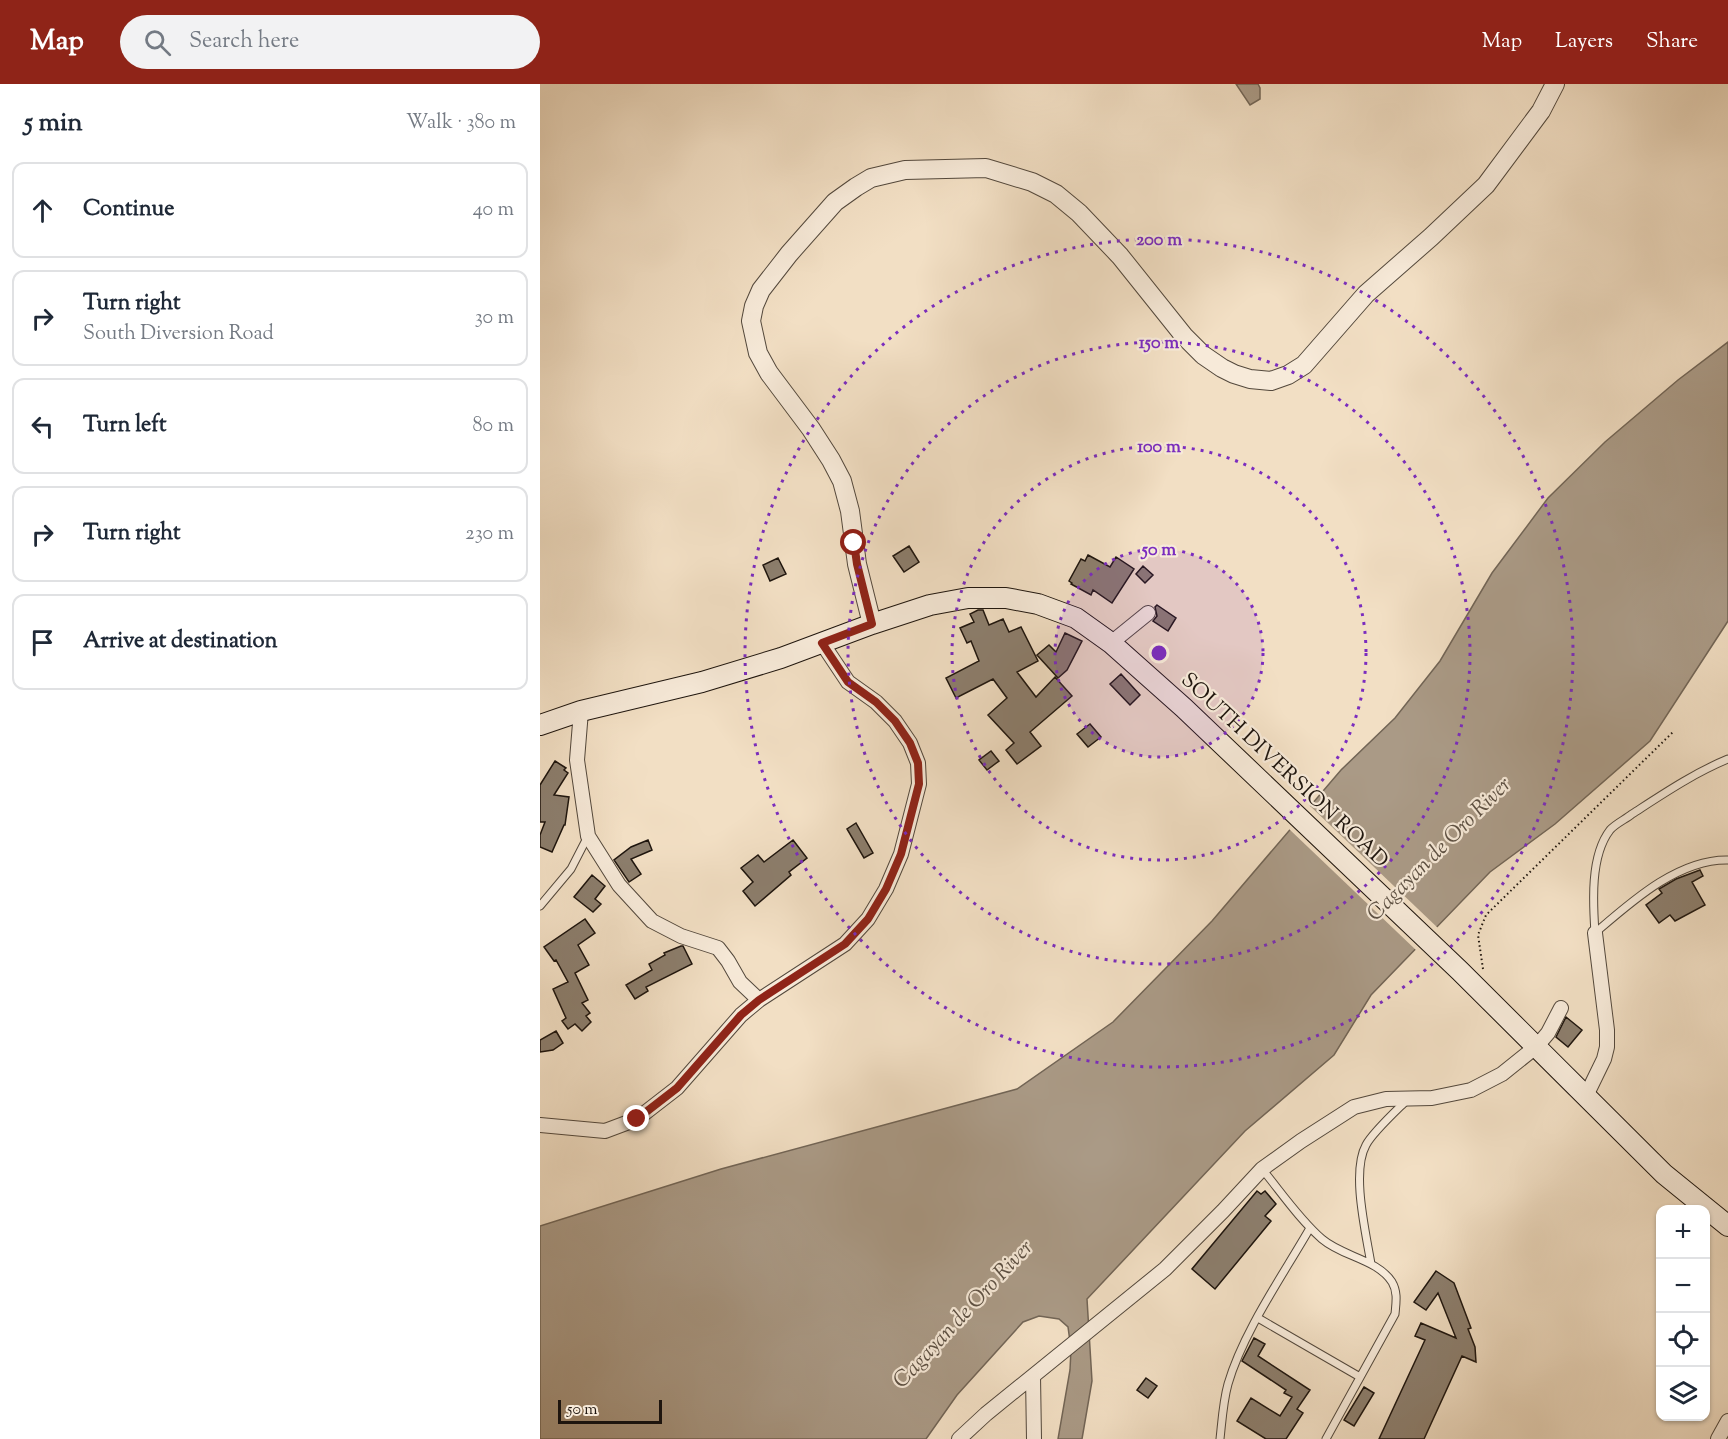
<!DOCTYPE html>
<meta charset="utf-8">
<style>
:root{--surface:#fff;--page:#f2f2f3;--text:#1f2937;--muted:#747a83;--line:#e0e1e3;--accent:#8f2418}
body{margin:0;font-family:"Sorts Mill Goudy",serif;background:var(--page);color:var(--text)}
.controls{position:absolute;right:18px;bottom:18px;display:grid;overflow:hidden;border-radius:12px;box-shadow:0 2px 4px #0004}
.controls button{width:54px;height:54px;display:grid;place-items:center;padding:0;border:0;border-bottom:2px solid var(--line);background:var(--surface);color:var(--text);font:30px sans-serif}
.scale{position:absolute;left:18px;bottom:15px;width:104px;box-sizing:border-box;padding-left:6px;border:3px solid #1e150e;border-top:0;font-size:16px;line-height:21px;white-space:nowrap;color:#1e150e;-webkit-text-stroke:4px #f7ead9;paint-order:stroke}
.stop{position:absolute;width:18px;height:18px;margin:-14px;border:4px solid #8f2418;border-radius:50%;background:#fff}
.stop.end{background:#8f2418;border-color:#fff;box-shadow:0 2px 6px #0008}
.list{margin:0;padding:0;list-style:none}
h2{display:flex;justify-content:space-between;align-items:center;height:78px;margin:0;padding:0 24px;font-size:26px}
h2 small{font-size:20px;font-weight:400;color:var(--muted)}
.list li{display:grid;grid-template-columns:39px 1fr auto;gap:18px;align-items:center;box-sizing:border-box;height:96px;margin:0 12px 12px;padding:0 12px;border:2px solid var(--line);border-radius:12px}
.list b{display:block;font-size:22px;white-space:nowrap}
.list p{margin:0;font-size:20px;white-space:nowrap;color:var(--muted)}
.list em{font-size:20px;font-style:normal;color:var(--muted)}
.icon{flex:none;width:33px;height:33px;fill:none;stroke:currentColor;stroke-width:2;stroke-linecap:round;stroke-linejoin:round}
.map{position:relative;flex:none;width:1188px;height:1355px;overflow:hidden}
header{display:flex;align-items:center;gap:36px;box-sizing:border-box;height:84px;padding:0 30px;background:var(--accent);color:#fff}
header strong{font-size:28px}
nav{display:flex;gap:33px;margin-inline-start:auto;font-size:21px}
.search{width:420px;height:54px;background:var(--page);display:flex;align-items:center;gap:15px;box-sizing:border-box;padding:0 21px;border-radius:33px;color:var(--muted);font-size:22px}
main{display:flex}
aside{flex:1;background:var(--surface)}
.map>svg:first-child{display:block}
.water{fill:#aa9a86;stroke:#726556;stroke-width:1.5}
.pier{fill:#f2dfc4}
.building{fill:#8c7e6d;stroke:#1e150e;stroke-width:1.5}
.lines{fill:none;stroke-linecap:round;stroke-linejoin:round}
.service-casing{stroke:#53483c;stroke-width:9}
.minor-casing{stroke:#53483c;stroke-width:16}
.tertiary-casing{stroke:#53483c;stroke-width:20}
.secondary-casing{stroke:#1e150e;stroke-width:22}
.path{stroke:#1e150e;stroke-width:2;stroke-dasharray:1.5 3;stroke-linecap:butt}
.service{stroke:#f7ead9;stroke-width:7}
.minor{stroke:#f7ead9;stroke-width:14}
.tertiary{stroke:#f7ead9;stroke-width:18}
.secondary{stroke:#f7ead9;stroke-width:20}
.route{stroke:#8f2418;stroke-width:8}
.ring{fill:none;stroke:#7b2cbf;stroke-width:3;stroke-dasharray:3 6}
.labels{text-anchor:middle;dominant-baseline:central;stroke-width:4.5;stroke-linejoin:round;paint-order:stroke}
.street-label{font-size:21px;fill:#1e150e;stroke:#f7ead9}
.water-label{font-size:22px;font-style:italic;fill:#5d5144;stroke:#f7ead9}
.centre{fill:#7b2cbf;stroke:#f7ead9;stroke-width:3}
.ring-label{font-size:18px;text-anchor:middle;font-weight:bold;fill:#7b2cbf;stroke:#f7ead9;stroke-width:4.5;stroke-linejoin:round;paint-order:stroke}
</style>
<header>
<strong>Map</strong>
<div class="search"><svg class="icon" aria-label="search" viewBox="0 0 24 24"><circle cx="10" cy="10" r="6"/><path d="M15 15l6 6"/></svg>Search here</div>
<nav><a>Map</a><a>Layers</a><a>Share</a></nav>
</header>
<main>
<aside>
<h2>5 min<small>Walk · 380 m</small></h2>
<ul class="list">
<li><svg class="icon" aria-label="ahead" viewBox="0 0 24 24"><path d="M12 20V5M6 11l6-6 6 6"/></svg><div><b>Continue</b></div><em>40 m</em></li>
<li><svg class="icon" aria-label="right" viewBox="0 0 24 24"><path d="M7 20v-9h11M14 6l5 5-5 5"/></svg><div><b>Turn right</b><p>South Diversion Road</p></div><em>30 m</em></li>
<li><svg class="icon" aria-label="left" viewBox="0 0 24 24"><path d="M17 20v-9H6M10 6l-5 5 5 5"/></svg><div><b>Turn left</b></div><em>80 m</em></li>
<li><svg class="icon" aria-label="right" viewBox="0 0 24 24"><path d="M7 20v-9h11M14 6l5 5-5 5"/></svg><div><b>Turn right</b></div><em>230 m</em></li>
<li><svg class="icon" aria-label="arrive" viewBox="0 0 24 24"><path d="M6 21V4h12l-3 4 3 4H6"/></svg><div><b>Arrive at destination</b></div></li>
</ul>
</aside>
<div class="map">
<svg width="1188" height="1355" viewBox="0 0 1188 1355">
<rect width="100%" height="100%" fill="#f2dfc4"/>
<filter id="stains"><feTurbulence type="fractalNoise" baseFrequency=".00333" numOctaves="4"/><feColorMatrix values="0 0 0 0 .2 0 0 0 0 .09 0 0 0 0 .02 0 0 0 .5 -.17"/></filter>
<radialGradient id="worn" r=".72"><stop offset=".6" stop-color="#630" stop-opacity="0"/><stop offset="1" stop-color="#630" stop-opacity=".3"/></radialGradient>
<path class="water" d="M696 0H718L720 4V15L710 21Z
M1188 258V537L1110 657 1015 740 950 788 831 911 794 971 705 1047 547 1215 552 1297 542 1355H518L530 1286 531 1265 528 1243 519 1235 499 1232 483 1238 417 1311 386 1355H0V1142L181 1085 477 1005 573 938 672 837 801 686 855 634 900 577 952 489 1008 414 1065 358 1138 296Z"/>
<path class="pier" d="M768 720 899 845 877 867 748 744Z"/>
<path class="building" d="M369 462 379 478 364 488 353 472Z
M548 471 570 483 576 473 594 485 572 519 553 506 551 511 531 500 532 499 529 497 541 475 545 477Z
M238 474 246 490 230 497 223 481Z
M603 482 613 491 605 499 596 490Z
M617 521 636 534 628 547 613 537 617 532 615 523Z
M438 526H443L449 541 463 535 469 548 481 543 498 577 477 588 496 613 515 593 532 612 490 648 501 662 477 680 466 666 474 659 448 631 467 614 453 595 416 614 406 594 439 577 431 557 427 559 420 544 434 538 430 530Z
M525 549 542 557 527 586 518 594 497 571 509 561 516 568Z
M581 590 600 611 590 621 570 600Z
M550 640 561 653 548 663 537 650Z
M451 667 459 677 447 686 439 676Z
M15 677 26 684 24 686 28 689 14 711 29 713 25 741H24L12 768 0 763V751L5 738H0V701Z
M316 739 333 769 324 774 307 745Z
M108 756 112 766 91 775 101 790 89 798 74 776 91 763Z
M253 756 267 774 249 788 251 791 215 822 203 807 213 798 201 784 218 771 224 778Z
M1160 786 1163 792 1152 798 1165 821 1135 837 1130 831 1119 839 1106 821 1122 809 1119 805 1136 795Z
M52 791 65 802 55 815 61 820 53 828 34 813Z
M45 835 55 849 38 861 49 881 35 889 48 916 42 919 50 929 46 932 51 938 42 947 35 940 28 945 22 937 26 934 13 905 28 898 16 876 14 877 4 863Z
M141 862H143L152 880 106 903 108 907 95 915 86 901 112 886 109 880 125 871 124 869Z
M1026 933 1042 946 1028 963 1016 953Z
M16 947 23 959 13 966 0 968V956Z
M717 1107 721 1110 725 1107 736 1120 725 1132 731 1137 675 1205 652 1185Z
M896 1187 914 1199 931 1244 928 1245 935 1263 936 1278 922 1272 884 1355H839L885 1256 875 1252 881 1239 916 1254 898 1209 886 1226 874 1218Z
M714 1254 725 1260 718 1272 770 1306 757 1325 763 1329 746 1355H726L697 1337 711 1314 740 1332 752 1313 744 1309 746 1306 702 1277Z
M606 1294 617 1302 608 1314 597 1306Z
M824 1303 834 1309 814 1342 804 1336Z"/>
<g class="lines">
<g class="service-casing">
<path id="service" d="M0 822 31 785 48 752
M1055 849C1053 819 1050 772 1070 746 1075 740 1086 735 1092 730 1123 710 1154 689 1188 675
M1055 849C1091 818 1138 775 1188 776
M722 1085C741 1108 759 1135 782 1155 803 1173 837 1175 852 1198 858 1208 856 1219 855 1230L786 1355
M831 1180C826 1149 811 1088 826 1061 833 1048 856 1027 867 1016
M718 1234 820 1293
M680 1355C682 1337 683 1318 688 1300 703 1248 743 1191 770 1144"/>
</g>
<g class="minor-casing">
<path id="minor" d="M571 559 608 529
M219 916 305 860 328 835 346 805 361 770 379 700 378 679 370 659 355 637 336 618 308 598 282 559
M1046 1012 1064 975 1067 963V946L1055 849
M0 1041 65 1047 97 1035 137 1004 201 931 219 916 200 898 188 877 178 864 141 852 112 837 79 801 48 752 37 676 41 627
M493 1292 494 1355
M419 1355 446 1330 625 1185 683 1127 722 1085 761 1057 814 1023 846 1015 892 1014 931 1006 962 990 997 962 1008 949 1021 924
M1178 1355 1188 1337"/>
</g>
<g class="tertiary-casing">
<path id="tertiary" d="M332 540 317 480 310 427 302 397 291 376 271 345 229 289 218 269 211 237 214 222 221 206 249 170 295 118 316 103 331 94 365 86 446 84 492 98 516 110 539 129 580 172 644 252 663 271 682 284 694 290 710 295 731 297 748 291 764 281 826 210 891 153 946 101 1001 27 1015 0"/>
</g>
<g class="secondary-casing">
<path id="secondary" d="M0 641 41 627 162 598 241 574 332 540 390 521 428 514H466L498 520 536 534 571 559 644 624 920 887 1124 1090 1188 1142"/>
</g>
<path class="path" d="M943 885 938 851 946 831 1133 648"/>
<use href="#service" class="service"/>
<use href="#minor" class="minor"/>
<use href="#tertiary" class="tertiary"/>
<use href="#secondary" class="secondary"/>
</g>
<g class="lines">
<path class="route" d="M97 1035 137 1004 201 931 219 916 305 860 328 835 346 805 361 770 379 700 378 679 370 659 355 637 336 618 308 598 282 559 332 540 317 480 314 459"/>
</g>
<circle cx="619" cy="569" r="104" fill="#7b2cbf" fill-opacity=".12"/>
<g class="ring">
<circle cx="619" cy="569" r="104"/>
<circle cx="619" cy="569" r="207"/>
<circle cx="619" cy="569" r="311"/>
<circle cx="619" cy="569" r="414"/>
</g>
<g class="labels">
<g class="street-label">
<text transform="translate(744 687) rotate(43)">SOUTH DIVERSION ROAD</text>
</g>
<g class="water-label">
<text transform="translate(900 766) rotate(-45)">Cagayan de Oro River</text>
<text transform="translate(424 1231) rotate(-47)">Cagayan de Oro River</text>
</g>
</g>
<circle cx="619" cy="569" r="9" class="centre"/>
<g class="ring-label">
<text x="619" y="161">200 m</text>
<text x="619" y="264">150 m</text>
<text x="619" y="368">100 m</text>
<text x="619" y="471">50 m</text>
</g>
<rect width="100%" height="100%" filter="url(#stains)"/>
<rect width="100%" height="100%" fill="url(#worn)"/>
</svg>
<div class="controls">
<button>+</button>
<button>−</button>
<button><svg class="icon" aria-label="locate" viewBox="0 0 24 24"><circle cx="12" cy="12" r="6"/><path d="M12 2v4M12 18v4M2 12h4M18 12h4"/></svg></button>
<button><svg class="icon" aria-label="layers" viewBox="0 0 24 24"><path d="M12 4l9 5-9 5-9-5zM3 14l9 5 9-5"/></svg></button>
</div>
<div class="scale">50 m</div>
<div class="stop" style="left:314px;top:459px"></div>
<div class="stop end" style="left:97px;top:1035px"></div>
</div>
</main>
